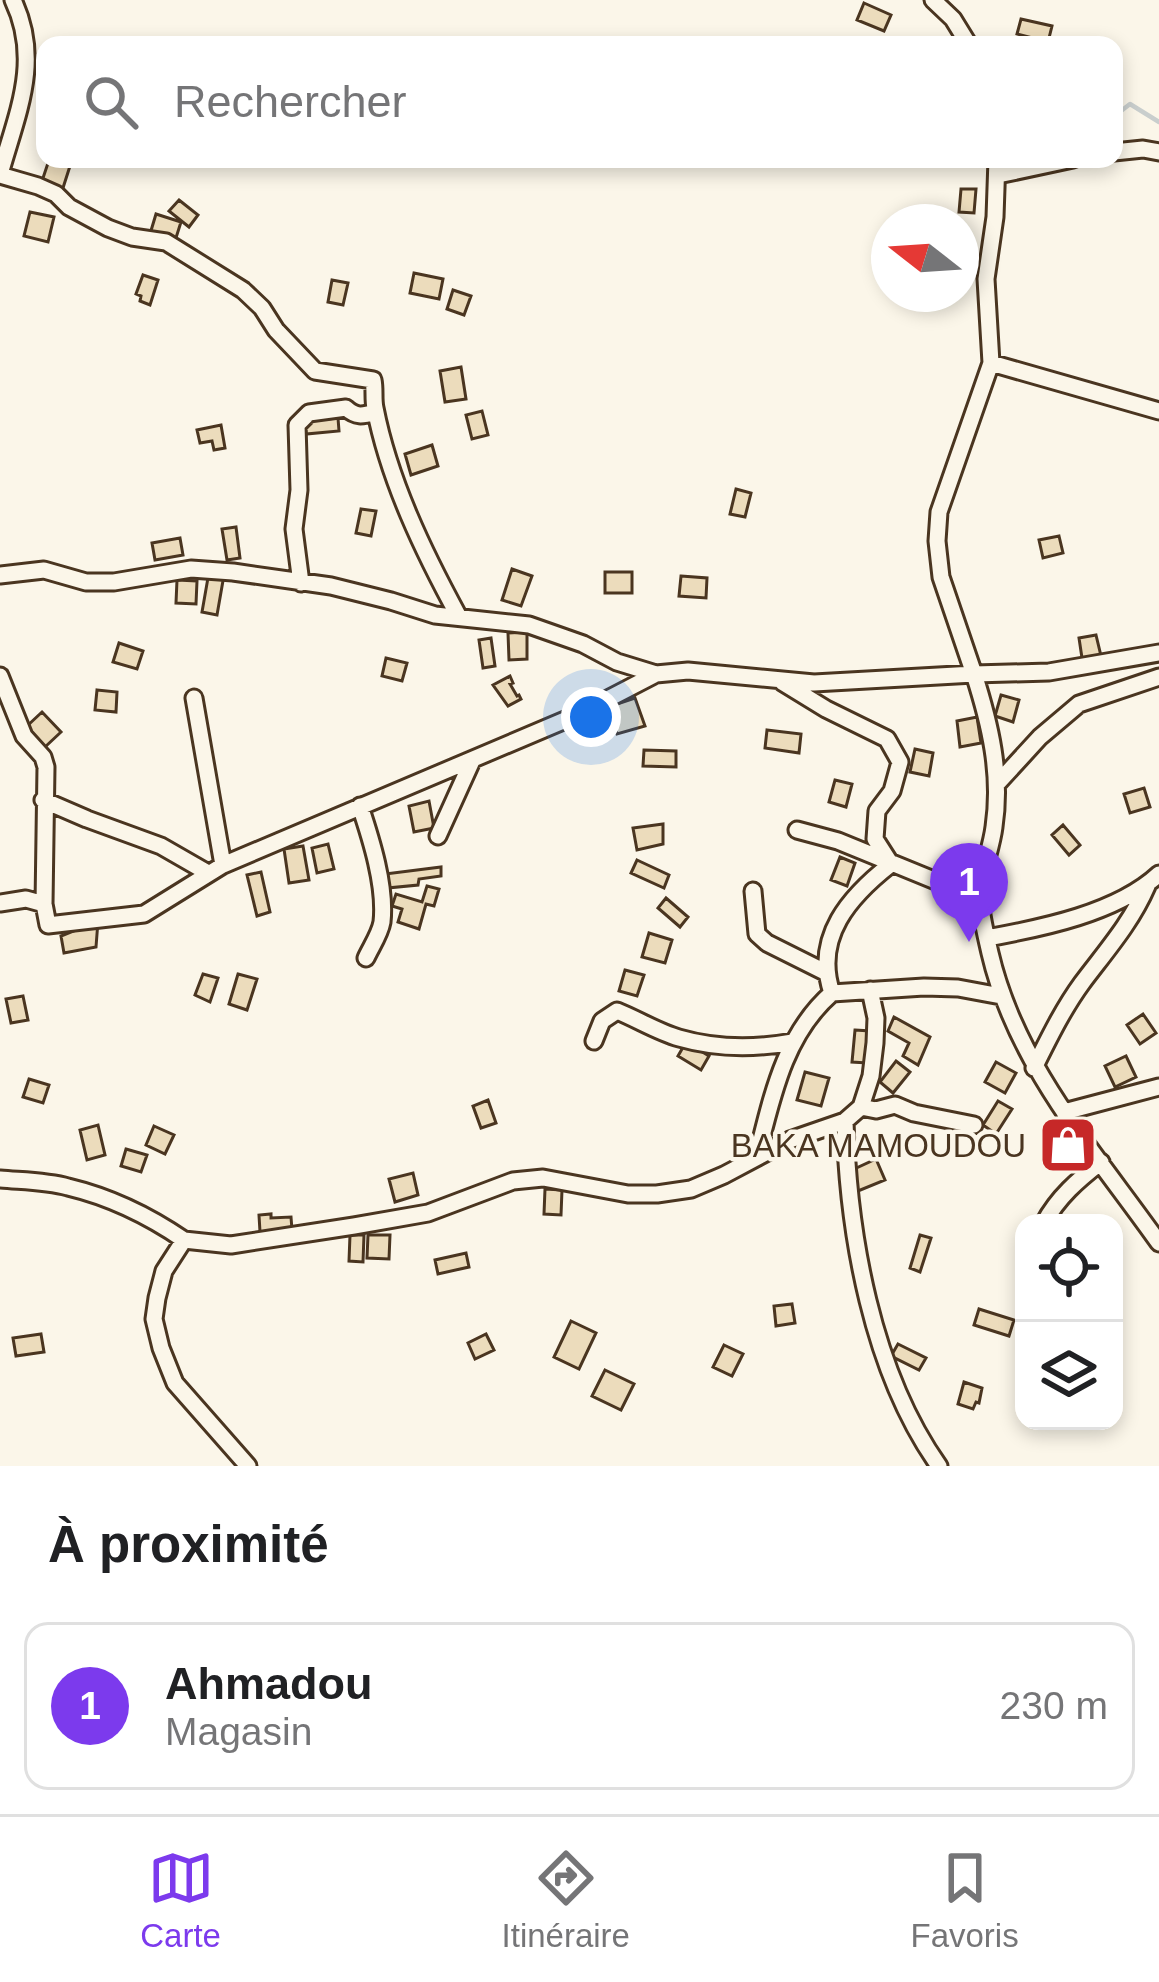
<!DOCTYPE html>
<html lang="fr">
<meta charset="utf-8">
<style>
:root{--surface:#fff;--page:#f2f2f2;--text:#202124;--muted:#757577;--line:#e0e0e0;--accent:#7c3aed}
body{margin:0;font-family:Helvetica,sans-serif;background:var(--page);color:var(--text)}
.controls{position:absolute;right:36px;bottom:36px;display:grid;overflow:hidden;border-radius:24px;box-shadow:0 6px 18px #0003}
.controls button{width:108px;height:108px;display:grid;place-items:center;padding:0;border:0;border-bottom:3px solid var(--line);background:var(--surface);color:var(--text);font:60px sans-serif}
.compass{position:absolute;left:871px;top:204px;width:108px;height:108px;border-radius:50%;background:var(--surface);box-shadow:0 6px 18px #0003;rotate:287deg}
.you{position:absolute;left:591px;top:717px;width:42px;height:42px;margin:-30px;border:9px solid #fff;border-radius:50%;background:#1a73e8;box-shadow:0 0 0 18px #1a73e833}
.badge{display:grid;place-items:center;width:78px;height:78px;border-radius:50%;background:var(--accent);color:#fff;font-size:39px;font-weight:700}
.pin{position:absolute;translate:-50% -99px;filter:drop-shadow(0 3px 6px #0008)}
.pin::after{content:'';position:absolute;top:63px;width:42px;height:36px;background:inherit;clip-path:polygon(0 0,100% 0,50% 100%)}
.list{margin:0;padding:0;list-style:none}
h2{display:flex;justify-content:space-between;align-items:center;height:156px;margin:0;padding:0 48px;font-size:51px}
h2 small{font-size:39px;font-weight:400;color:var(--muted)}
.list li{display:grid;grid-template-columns:78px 1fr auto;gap:36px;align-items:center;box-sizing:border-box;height:168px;margin:0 24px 24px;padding:0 24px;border:3px solid var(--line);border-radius:24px}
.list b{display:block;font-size:45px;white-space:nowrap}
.list p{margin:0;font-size:39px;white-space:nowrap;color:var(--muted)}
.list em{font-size:39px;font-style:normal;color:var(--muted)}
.icon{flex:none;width:66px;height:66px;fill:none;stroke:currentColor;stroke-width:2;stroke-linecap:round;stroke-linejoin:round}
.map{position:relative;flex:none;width:1159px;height:1466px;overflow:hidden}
.search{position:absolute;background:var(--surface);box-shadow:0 6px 18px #0003;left:36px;right:36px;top:36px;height:132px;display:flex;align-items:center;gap:30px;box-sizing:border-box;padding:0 42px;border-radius:24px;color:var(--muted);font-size:45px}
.sheet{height:348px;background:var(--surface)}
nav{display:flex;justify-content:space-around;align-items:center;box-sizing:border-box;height:168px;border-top:3px solid var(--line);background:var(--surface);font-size:33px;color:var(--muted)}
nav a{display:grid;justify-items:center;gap:6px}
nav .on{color:var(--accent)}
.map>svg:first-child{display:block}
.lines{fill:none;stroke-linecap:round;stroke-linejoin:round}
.stream{stroke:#c9cecd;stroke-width:4.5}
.building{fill:#ecdcbc;stroke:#4a3520;stroke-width:3}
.minor-casing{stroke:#4a3520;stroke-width:21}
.minor{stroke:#fbf6e9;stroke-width:15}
.labels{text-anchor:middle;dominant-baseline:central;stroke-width:9;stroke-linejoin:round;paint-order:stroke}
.poi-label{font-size:33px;fill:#4a3520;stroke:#fbf6e9;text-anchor:end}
</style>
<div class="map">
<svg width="1159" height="1466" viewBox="0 0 1159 1466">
<rect width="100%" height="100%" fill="#fbf6e9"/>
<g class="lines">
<path class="stream" d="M1114 108 1121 111 1130 104 1159 122"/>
</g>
<path class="building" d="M864 3 891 15 884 31 857 20Z
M1021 19 1052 26 1048 42 1017 34Z
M49 160 70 166 62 191 41 184Z
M961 189H976L974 213 959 212Z
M179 200 198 215 189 227 169 211Z
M30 212 54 217 48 242 24 236Z
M156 214 181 222 175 241 150 234Z
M414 273 443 279 439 299 410 293Z
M143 275 158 280 150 305 140 301 141 296 136 294Z
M332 280 348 283 343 305 328 302Z
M453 290 471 296 464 315 447 309Z
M461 367 466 399 445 402 440 371Z
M482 411 488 435 472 439 466 415Z
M338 418 339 431 306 434 305 421Z
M221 425 225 448 214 450 212 441 200 443 197 430Z
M432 445 438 466 411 475 405 454Z
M736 489 751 493 745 517 730 514Z
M361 509 376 511 371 536 356 533Z
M236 527 240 558 227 560 222 529Z
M1059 536 1063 553 1043 558 1039 540Z
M180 538 183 555 155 560 152 543Z
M512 569 532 576 521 606 502 600Z
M209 572 224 575 217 615 202 612Z
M605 572H632V593H605Z
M681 576 707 578 706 598 679 596Z
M177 580 197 581 196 604 176 603Z
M527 632V659L509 660 508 633Z
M1096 635 1101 656 1082 658 1079 638Z
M491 638 495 666 483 668 479 640Z
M119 643 143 651 137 669 113 662Z
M386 658 407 663 402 681 382 676Z
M510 676 513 683 510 684 517 696 519 695 521 699 508 706 493 685Z
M97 690 117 692 116 712 95 710Z
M1001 695 1019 700 1013 722 995 716Z
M635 698 645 726 617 734 608 707Z
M42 712 61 732 45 747 26 727Z
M977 717 981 743 960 747 957 721Z
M767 730 801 734 799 753 765 748Z
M915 749 933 753 929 776 910 772Z
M644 750 676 751V767L643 766Z
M835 780 852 784 846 807 829 802Z
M1144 788 1150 807 1130 813 1124 794Z
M429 801 434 828 414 832 409 806Z
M663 824V844L637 850 633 828Z
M1063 825 1080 845 1069 855 1052 835Z
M328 844 334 869 317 873 312 848Z
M303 846 309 880 289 883 284 849Z
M840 857 855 863 847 886 831 880Z
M637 860 669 875 664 888 631 873Z
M441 867V876L419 879 418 885 387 888 385 874Z
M261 872 270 912 257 916 247 875Z
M427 886 439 889 434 906 426 904 419 929 398 922 402 909 392 906 396 894 422 902Z
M666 898 688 917 680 927 658 908Z
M98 921 96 947 64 953 61 936Z
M649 933 672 940 665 963 642 957Z
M625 970 644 975 637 996 619 991Z
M203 974 218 978 210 1002 195 995Z
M238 974 257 979 247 1010 229 1004Z
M23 996 28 1020 11 1023 6 999Z
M1143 1014 1156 1033 1140 1044 1127 1025Z
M894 1017 930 1037 918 1065 903 1056 909 1043 888 1031Z
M855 1030 870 1031 867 1063 852 1062Z
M686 1042 709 1056 701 1070 678 1056Z
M1126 1056 1136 1077 1115 1087 1105 1066Z
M896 1061 910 1072 893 1093 880 1082Z
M996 1062 1016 1073 1005 1093 985 1082Z
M805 1072 829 1078 821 1106 797 1100Z
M29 1079 49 1085 43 1103 23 1097Z
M488 1100 496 1123 481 1128 473 1106Z
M998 1101 1012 1109 996 1134 983 1125Z
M98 1125 105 1155 87 1160 80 1130Z
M154 1126 174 1135 165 1154 146 1145Z
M126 1149 147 1155 141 1172 121 1166Z
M876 1159 885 1180 858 1191 850 1171Z
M413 1173 418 1195 395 1202 389 1179Z
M545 1189 562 1190 561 1215 544 1214Z
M271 1214V1218L291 1217 292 1230 260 1232 259 1215Z
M350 1235H364L363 1262 349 1261Z
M368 1235H390L389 1259 367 1258Z
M920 1235 931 1238 920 1272 910 1268Z
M466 1253 469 1267 438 1274 435 1260Z
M792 1304 795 1323 776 1326 774 1306Z
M979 1309 1014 1320 1009 1336 974 1325Z
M571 1321 596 1333 579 1369 554 1357Z
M41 1334 44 1352 16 1356 13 1338Z
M486 1334 494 1350 475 1359 468 1343Z
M898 1344 926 1358 919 1370 891 1356Z
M724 1345 743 1354 732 1376 713 1367Z
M605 1370 634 1384 621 1410 592 1396Z
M964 1382 982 1388 979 1403 976 1402 973 1409 958 1404Z"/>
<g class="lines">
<g class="minor-casing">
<path id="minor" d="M933 0 953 19 969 45
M1114 152 1143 149 1159 152
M997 159 995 217 986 279 991 363 939 512 937 541 941 577 974 674 1049 672 1159 653
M0 174C17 113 42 61 13 0
M0 175 38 186 56 194 69 207 108 228 132 237 166 242 243 290 262 308 276 330 315 371 373 380C375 389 373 399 375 408 389 480 423 551 459 617
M998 175 1073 159
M991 363 1159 411
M0 575 44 570 86 582H114L191 569 233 572 331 586 391 601 435 615 529 625 583 644 617 662 656 674 688 671 814 683 974 674C990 724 1002 774 994 827 991 851 980 874 980 899 981 916 986 935 990 953 1016 1065 1094 1151 1159 1243
M301 583 294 529 299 490 297 425 309 413 346 408C356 417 362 416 375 412
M0 676 24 736 43 757 46 767 44 904 48 925 144 914 223 865 577 715 656 674
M782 682 826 709 887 739 900 762 892 791 877 811 875 839 891 864
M194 698 223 865
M997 784 1040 737 1079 704 1159 677
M43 800 87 819 161 846 208 873
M360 806C371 839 386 886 382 922 380 934 371 947 366 958
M797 830 838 841 980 899
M438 836 472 761
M753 891 757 934 767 943 825 972
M0 903 26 899 44 904
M987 938C1042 928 1117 913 1159 874
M832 993C813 937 850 896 891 864
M594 1041 602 1021 617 1011C637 1019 658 1032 679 1038 717 1049 754 1049 793 1042
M1034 1068C1049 1038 1063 1009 1082 983 1106 951 1131 923 1147 886
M861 1107 876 1110 895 1105 914 1113 974 1125
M1064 1112 1159 1087
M845 1121C848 1234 872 1372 939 1466
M757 1156C772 1097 784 1035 832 993L924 987 958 988 1001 996
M0 1179C22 1181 47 1181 68 1187 110 1197 149 1216 184 1240
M1044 1223C1058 1197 1078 1180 1101 1162
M248 1466 175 1383 161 1348 154 1319 157 1298 164 1271 184 1240 231 1245 354 1226 428 1213 513 1181 543 1178 628 1194H657L691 1189 724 1175 790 1140 845 1121 861 1107 871 1076 875 1043 876 1018 870 990"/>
</g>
<use href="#minor" class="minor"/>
</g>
<defs>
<g id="shop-square" transform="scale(3)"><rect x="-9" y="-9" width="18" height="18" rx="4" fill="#c62828" stroke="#fbf6e9"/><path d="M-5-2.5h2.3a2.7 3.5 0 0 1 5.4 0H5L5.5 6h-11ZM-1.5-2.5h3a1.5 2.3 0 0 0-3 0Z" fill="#fff"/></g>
</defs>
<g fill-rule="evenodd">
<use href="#shop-square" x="1068" y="1145"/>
</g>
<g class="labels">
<g class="poi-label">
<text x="1026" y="1145">BAKA MAMOUDOU</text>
</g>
</g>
</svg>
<div class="controls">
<button><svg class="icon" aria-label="locate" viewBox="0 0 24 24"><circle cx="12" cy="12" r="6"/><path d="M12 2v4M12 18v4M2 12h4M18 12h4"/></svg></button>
<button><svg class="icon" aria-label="layers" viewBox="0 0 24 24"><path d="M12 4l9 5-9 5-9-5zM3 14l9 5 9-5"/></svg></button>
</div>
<svg class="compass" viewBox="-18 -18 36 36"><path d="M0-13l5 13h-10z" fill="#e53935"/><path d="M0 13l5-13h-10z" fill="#757577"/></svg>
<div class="you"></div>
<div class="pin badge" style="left:969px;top:942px">1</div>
<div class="search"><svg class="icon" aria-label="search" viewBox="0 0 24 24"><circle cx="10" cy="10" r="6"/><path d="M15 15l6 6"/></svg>Rechercher</div>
</div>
<section class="sheet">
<h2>À proximité<small></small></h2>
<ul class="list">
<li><span class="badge">1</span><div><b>Ahmadou</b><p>Magasin</p></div><em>230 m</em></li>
</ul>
</section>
<nav>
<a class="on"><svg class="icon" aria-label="map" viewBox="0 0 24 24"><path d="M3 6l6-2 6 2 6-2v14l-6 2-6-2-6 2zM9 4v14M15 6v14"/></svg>Carte</a>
<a><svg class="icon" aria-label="directions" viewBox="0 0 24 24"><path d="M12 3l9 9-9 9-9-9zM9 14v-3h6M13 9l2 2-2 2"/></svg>Itinéraire</a>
<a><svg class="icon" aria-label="saved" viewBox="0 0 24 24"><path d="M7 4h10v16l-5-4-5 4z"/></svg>Favoris</a>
</nav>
